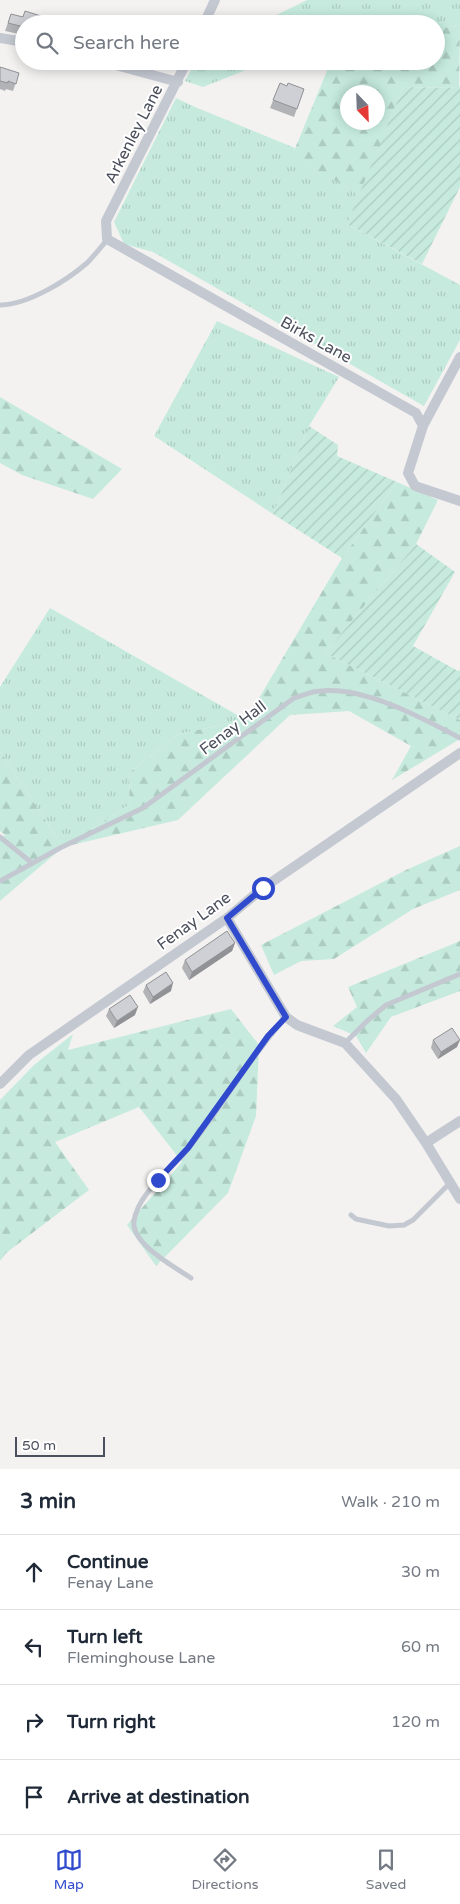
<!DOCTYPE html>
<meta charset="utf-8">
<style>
:root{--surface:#fff;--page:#f2f2f3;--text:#1f2937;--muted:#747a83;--line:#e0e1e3;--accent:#304ace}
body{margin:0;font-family:"Varela Round",sans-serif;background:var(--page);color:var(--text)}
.compass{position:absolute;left:340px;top:85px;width:45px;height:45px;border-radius:50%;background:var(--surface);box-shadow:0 2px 12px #0003;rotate:157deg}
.scale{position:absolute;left:15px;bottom:12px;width:90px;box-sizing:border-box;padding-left:5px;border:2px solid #4b505c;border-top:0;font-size:14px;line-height:18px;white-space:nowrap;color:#4b505c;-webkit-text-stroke:4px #fff;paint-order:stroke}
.stop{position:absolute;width:15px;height:15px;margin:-11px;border:4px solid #304ace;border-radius:50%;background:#fff}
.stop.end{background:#304ace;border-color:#fff;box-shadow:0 1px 5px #0008}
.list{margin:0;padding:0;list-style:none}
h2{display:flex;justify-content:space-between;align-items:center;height:65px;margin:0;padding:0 20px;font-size:21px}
h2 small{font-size:16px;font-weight:400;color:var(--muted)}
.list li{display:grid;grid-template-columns:32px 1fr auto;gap:15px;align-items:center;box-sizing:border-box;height:75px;padding:0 20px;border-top:1px solid var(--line)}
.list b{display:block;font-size:19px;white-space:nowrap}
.list p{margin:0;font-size:16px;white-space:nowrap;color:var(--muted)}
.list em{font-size:16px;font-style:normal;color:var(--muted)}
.icon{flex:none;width:28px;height:28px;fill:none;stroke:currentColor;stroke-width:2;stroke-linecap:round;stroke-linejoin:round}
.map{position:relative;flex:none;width:460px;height:1469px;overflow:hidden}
.search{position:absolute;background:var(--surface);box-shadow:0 2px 12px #0003;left:15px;right:15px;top:15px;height:55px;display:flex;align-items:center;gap:12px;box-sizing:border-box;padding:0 18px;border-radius:28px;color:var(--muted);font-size:19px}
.sheet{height:365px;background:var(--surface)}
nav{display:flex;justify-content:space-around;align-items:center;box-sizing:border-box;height:70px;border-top:1px solid var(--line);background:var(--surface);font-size:14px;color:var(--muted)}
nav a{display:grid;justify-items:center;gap:2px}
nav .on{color:var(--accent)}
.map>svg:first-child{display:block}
.grass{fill:url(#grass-tufts)}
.forest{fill:url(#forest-firs);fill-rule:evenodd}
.garden{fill:url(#garden-furrows)}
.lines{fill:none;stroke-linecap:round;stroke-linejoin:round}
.lane{stroke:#c4c8d1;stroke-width:5}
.street{stroke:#c4c8d1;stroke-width:10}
.wall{fill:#b2b3b7}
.shaded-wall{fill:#919295}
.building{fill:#cfd0d5;stroke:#919295}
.route{stroke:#304ace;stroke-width:6}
.labels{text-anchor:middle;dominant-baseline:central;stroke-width:4;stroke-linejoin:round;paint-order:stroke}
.street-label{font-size:16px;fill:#4b505c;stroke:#fff}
</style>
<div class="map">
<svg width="460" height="1469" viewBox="0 0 460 1469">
<defs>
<pattern id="grass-tufts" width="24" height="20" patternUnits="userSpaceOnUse" patternTransform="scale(1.25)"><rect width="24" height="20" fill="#c6ebde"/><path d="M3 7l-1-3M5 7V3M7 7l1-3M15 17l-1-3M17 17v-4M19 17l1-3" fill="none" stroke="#accbc1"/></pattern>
<pattern id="forest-firs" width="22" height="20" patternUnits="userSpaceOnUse" patternTransform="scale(1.25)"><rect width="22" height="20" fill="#c6ebde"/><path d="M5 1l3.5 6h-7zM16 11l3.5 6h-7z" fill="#accbc1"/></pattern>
<pattern id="garden-furrows" width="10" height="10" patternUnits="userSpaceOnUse" patternTransform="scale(1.25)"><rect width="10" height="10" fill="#c6ebde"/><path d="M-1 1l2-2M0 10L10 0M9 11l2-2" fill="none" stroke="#accbc1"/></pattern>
</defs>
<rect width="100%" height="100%" fill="#f3f2f1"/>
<path class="grass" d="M307 0H460V24L437 30 436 24H258Z
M196 61H269L203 87 185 81Z
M176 98 195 107 295 148 293 156 360 195 347 224 460 285V340L424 406 153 252 124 244 114 222Z
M217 321 339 377 309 426 273 514 154 436Z
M50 608 246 720 178 734 130 772 129 805 63 847 0 751V687Z"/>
<path class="forest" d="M460 24 459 88 403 87 360 195 292 156 331 61H436V30ZM348 92H378V122H348Z
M0 397 122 469 93 499 22 475 0 463Z
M397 482 438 500 416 544 325 653 460 720V739L392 780 411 746 349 711 290 715 178 820 63 847 0 901V839L5 835 0 831V751L63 847 129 805 130 772 178 734 246 720 342 558Z
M460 846V890L413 909 334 959 301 961 274 975 261 945 406 870Z
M460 941V991L391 1017 366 1053 356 1036 333 1026 357 1007 348 987Z
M231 1009 259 1045 256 1116 228 1193 156 1266 127 1225 182 1162 139 1107 55 1142 89 1190 6 1253 0 1261V1100L34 1065 73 1034 68 1050Z"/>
<path class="garden" d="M460 85V187L422 264 347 224 403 87 459 88Z
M309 426 338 445 337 456 397 482 342 558 273 514Z
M416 544 455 572 413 646 458 671 460 670V720L325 653Z"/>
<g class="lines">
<path class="lane" d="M1 305C29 304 66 281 87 263 94 256 101 247 107 240
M0 837 32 863
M0 881 60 848 143 808 294 698C302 696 312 691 320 691 364 686 422 718 460 738
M345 1043 366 1022 386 1005 460 974
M351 1215 356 1219 389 1226 404 1225 413 1220 450 1183
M191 1278C175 1267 131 1244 134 1221 138 1193 171 1170 188 1149 223 1106 249 1058 286 1017"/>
<path class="street" d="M204 24 215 0
M0 38 24 42
M101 61 178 82
M187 61 106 221 107 239 416 413 423 426 408 473 415 486 460 501
M423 426 460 357
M227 918 286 1017 297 1025 345 1043 396 1099 426 1143 460 1199
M0 1084 29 1055 227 918 263 888 460 753
M426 1143 460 1121"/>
</g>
<path class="wall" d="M11 14 39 22 24 24V35L5 31Z
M0 67 19 73 13 91 6 89 5 91 0 89Z
M280 83 287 86 304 89 294 117 270 108Z
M235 943 232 951 189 980 182 968 185 960Z
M146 985 171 991 150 1004 143 992Z
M109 1009 135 1015 114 1028 106 1016Z
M433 1040 457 1047 438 1059 431 1048Z"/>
<path class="shaded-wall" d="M235 943 232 951 189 980 192 972Z
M173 983 171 991 150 1004 153 997Z
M138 1007 135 1015 114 1028 117 1021Z
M460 1040 457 1047 438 1059 441 1052Z"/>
<path class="building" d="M25 11 41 16 39 22 44 24H24V27L8 23 11 14 23 17Z
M0 67 19 73 16 84 8 81V83L0 81Z
M280 83 287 86 288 83 304 89 297 109 273 100Z
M227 931 235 943 192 972 185 960Z
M166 972 173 983 153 997 146 985Z
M130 995 138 1007 117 1021 109 1009Z
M452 1028 460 1040 441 1052 433 1040Z"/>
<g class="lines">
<path class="route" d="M158 1180 188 1148 268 1036 286 1017 227 918 263 888"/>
</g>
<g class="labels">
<g class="street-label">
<text transform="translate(134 134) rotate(-63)">Arkenley Lane</text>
<text transform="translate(316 340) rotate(29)">Birks Lane</text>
<text transform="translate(233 728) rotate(-37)">Fenay Hall</text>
<text transform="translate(194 921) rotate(-36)">Fenay Lane</text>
</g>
</g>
</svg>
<svg class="compass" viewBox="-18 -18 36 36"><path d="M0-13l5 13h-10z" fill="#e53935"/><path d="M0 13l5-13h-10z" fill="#747a83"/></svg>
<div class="scale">50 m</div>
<div class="stop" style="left:263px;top:888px"></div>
<div class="stop end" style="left:158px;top:1180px"></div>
<div class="search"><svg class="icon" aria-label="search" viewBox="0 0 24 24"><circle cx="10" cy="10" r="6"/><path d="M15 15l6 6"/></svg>Search here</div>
</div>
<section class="sheet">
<h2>3 min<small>Walk · 210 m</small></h2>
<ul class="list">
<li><svg class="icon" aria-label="ahead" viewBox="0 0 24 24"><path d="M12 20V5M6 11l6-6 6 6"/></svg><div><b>Continue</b><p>Fenay Lane</p></div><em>30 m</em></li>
<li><svg class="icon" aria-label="left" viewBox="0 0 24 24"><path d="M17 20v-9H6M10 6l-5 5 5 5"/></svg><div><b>Turn left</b><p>Fleminghouse Lane</p></div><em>60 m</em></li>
<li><svg class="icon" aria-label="right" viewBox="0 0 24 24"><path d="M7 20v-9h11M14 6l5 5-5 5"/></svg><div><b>Turn right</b></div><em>120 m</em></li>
<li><svg class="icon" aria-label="arrive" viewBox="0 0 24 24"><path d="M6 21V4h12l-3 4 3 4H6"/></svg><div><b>Arrive at destination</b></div></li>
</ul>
</section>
<nav>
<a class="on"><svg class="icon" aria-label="map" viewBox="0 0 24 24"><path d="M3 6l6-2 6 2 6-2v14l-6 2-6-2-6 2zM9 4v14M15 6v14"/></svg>Map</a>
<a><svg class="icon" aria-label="directions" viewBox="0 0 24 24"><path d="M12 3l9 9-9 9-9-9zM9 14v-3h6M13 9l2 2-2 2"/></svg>Directions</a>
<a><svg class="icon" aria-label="saved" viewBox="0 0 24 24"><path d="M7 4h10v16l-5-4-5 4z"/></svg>Saved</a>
</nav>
